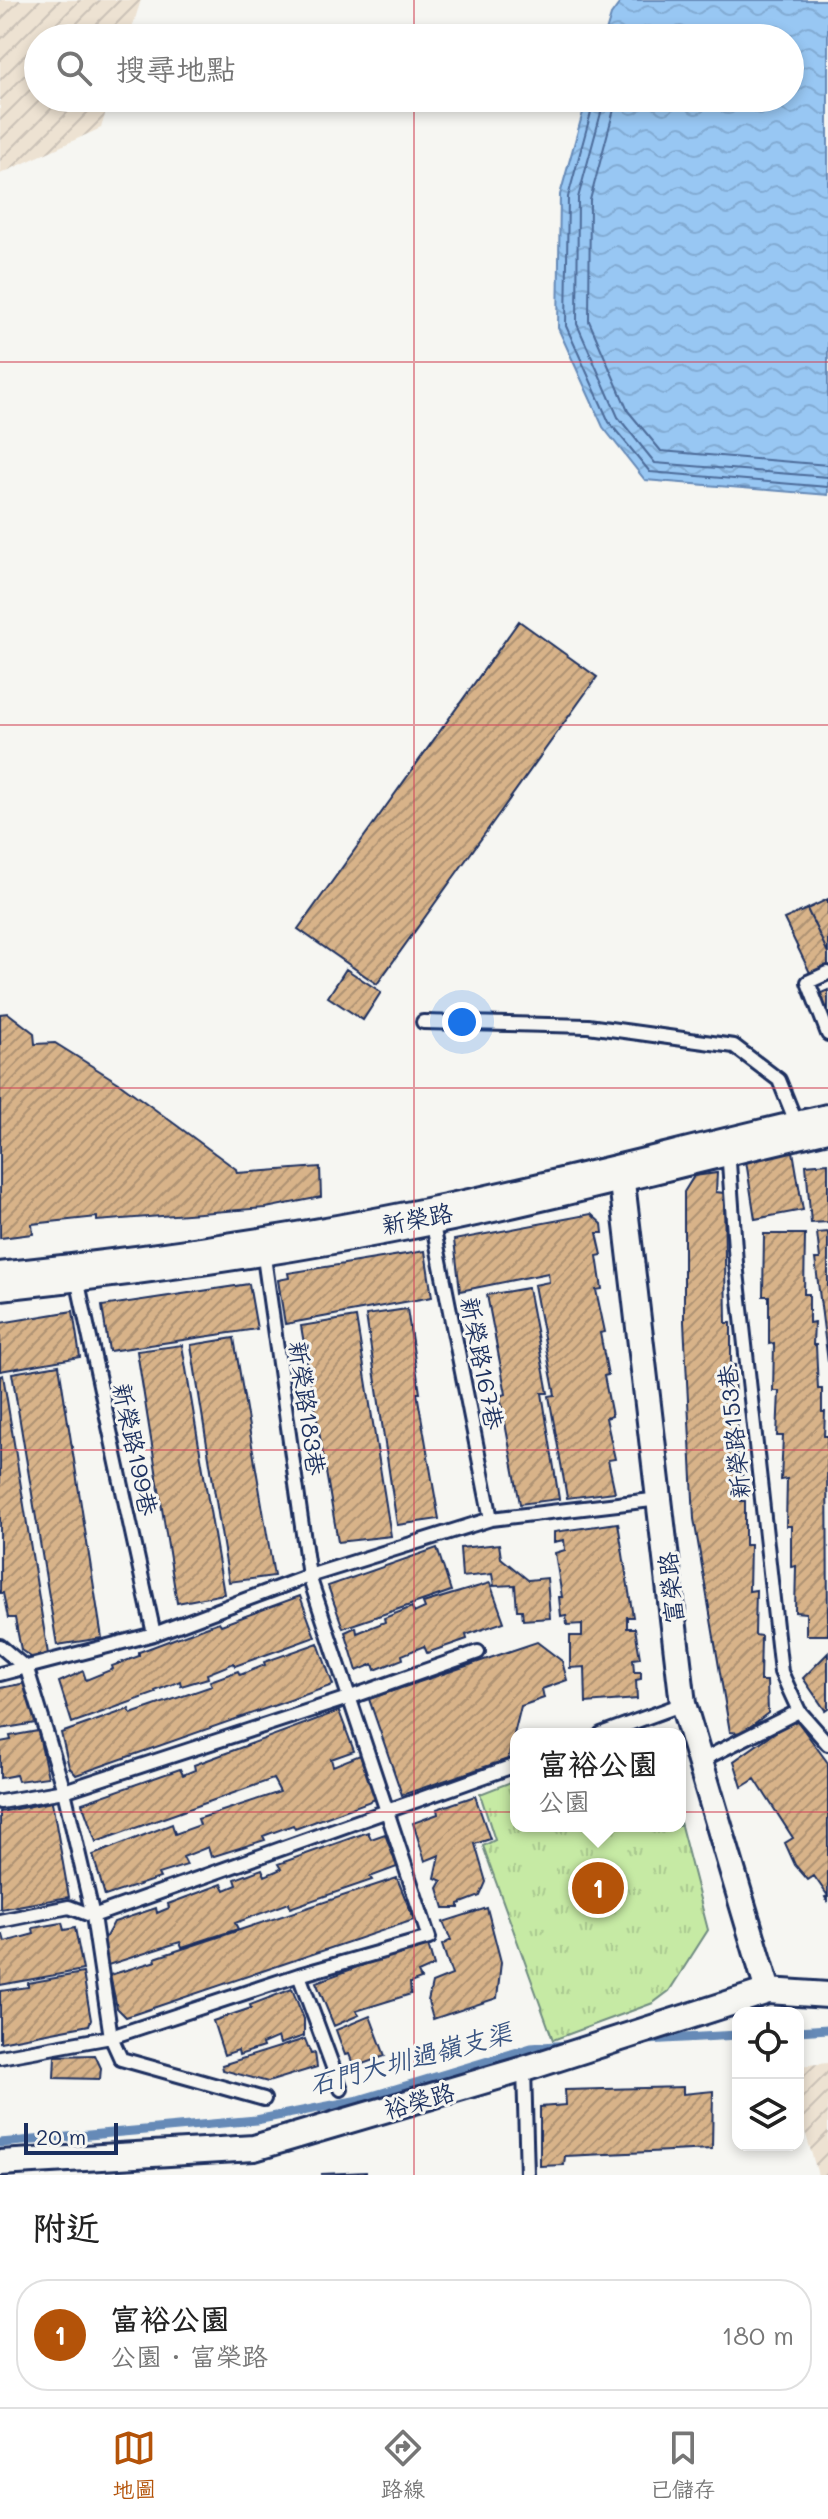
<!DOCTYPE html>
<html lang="zh-TW">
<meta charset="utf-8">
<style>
:root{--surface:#fff;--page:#f2f2f2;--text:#222;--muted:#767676;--line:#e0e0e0;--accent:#b45309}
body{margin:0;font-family:Mali,"LXGW WenKai TC",sans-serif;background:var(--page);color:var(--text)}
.controls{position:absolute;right:24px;bottom:24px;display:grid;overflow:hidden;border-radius:16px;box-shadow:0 4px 12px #0003}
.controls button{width:72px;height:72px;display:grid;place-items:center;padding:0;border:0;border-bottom:2px solid var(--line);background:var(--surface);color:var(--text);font:40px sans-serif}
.scale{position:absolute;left:24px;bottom:20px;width:94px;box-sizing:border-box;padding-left:8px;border:4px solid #1b2f5e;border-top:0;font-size:22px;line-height:28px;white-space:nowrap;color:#1b2f5e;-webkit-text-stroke:6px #f6f6f2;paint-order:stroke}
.you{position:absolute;left:462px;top:1022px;width:28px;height:28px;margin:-20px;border:6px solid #fff;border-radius:50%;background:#1a73e8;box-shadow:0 0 0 12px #1a73e833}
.badge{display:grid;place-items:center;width:52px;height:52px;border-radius:50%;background:var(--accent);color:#fff;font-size:26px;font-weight:700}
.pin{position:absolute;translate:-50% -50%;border:4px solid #fff;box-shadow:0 2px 8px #0006}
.popup{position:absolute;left:510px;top:1728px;width:176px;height:104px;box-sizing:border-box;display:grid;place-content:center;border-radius:16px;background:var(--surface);filter:drop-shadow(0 2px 6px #0005);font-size:26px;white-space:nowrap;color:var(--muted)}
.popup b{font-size:30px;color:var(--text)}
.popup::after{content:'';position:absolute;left:50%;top:100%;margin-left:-16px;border:16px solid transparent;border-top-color:var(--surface)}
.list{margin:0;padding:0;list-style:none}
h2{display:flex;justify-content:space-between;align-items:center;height:104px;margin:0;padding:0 32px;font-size:34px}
h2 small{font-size:26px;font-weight:400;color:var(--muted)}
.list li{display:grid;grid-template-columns:52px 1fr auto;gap:24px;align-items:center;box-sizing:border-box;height:112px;margin:0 16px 16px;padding:0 16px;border:2px solid var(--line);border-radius:32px}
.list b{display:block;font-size:30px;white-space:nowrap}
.list p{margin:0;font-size:26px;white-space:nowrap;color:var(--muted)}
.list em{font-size:26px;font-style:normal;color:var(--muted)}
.icon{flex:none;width:44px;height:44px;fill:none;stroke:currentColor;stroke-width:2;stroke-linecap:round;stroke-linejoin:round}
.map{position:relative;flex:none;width:828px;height:2175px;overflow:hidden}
.search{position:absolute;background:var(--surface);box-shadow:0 4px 12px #0003;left:24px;right:24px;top:24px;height:88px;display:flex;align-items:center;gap:20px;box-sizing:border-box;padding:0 28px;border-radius:44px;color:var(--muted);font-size:30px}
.sheet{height:232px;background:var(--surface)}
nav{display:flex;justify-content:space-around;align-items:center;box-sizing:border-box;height:112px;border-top:2px solid var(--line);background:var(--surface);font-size:22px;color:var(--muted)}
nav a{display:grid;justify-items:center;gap:4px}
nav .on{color:var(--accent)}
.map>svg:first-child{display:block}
.industrial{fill:url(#industrial-furrows)}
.park{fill:url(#park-tufts);stroke:#708c81;stroke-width:2}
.water{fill:url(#water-waves);stroke:#668ab7;stroke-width:2}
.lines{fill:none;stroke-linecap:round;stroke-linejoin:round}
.shore{stroke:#4d6c9a;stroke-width:2}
.stream{stroke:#668ab7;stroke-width:9}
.building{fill:url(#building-hatch);stroke:#1b2f5e;stroke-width:2}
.lane-casing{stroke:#1b2f5e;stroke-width:18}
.street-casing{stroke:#1b2f5e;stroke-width:30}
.secondary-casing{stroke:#1b2f5e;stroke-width:42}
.lane{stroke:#f6f6f2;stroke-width:12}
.street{stroke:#f6f6f2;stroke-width:24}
.secondary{stroke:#f6f6f2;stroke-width:36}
.grid{fill:none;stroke:#d1495b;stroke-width:2;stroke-opacity:0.55}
.labels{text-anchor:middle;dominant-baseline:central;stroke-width:6;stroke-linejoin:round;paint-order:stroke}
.street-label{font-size:24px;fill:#1b2f5e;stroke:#f6f6f2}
.water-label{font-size:26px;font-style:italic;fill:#3a5583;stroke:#f6f6f2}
</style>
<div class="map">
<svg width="828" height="2175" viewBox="0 0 828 2175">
<defs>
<pattern id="industrial-furrows" width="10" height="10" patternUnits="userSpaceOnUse" patternTransform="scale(2)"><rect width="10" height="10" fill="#ede2d2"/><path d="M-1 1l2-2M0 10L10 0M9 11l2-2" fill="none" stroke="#cbc2b7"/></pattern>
<pattern id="park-tufts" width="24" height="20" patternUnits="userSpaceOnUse" patternTransform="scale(2)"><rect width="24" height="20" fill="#c6eaa4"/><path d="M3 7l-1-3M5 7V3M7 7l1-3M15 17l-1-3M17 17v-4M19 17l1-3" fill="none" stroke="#aac990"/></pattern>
<pattern id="water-waves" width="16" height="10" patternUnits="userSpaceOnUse" patternTransform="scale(2)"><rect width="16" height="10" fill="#98c7f3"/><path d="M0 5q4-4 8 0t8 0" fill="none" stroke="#82abd3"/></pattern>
<pattern id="building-hatch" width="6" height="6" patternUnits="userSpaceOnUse" patternTransform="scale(2)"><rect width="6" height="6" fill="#d8b389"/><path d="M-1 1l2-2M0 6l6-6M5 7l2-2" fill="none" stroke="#ae9273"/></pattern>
</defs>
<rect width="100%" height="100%" fill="#f6f6f2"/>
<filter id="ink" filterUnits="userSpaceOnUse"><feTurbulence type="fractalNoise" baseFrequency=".0125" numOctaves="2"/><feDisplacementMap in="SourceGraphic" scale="16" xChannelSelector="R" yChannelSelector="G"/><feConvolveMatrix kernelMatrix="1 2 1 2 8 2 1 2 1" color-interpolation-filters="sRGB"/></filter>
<g filter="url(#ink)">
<path class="industrial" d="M0 0H141L129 38H38V98H110L101 128 0 174Z
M828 2063V2175H818L798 2108V2066Z"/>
<path class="park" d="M516 1780V1826H680V1822L708 1930 669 1991 653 2003 553 2040 483 1846 495 1840 480 1794Z"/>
<path class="water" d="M622 0H828V495L645 480 603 427 558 328 560 195 587 98H790V38H604L611 15Z"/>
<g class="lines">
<path class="shore" d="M595 98 568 197 566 326 609 422 650 472 828 487
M605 98 578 198 577 324 618 417 655 463 828 477
M617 98 590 200 589 321 628 411 661 451 828 465"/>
<path class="stream" d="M798 2031 828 2029
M646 2040 738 2035
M0 2143 256 2120 359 2100 531 2048 567 2045"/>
</g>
<path class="building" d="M519 621 597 677 377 984 298 929Z
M828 899V953L807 909Z
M807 909 828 953V967L811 975 784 919Z
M346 969 381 992 363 1020 328 997Z
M828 990V1013L819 994Z
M8 1013 34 1033 35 1044 55 1043 119 1083 236 1169 237 1173 320 1167 321 1197 266 1208 97 1221V1217L32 1224 33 1234 0 1238V1014Z
M793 1151 803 1210 755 1219 746 1161Z
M828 1163V1222L811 1223 806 1165Z
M717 1173 716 1192 724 1193 726 1323H731V1365H735L734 1414H738L736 1458 743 1459 741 1501H745V1545H750L749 1591 756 1590 755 1635 761 1636 760 1681H767L768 1713 742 1733 730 1732 694 1519 684 1322V1192L694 1176Z
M591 1214 602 1224 603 1233H597L602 1255 597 1256 602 1289 596 1290 605 1332 600 1333 608 1375 604 1376 612 1416 606 1418 615 1459 608 1460 615 1492 567 1498 549 1396 555 1395 534 1285 549 1282 548 1273 460 1291 454 1240Z
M828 1232V1362L815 1259H820L817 1233Z
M764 1234H805L804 1294H809V1323L814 1322 813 1345H816L818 1389H822V1412H825L824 1436H827L828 1635H806V1613L795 1612 796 1566 791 1567V1526H786L787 1479 781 1480 783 1436H777L779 1391H773L774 1343 769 1344V1296H763Z
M425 1251 432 1297 285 1324 278 1280 289 1278 288 1273Z
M249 1284 257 1329 109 1351 102 1306Z
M528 1288 548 1393H542L559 1499 520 1504 500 1396 506 1394 487 1295Z
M407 1309 420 1393H417L439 1519 397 1525 366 1315Z
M73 1311 80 1357 0 1371V1323Z
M356 1317 391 1536 338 1542 301 1326Z
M234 1338 274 1576 229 1582 191 1345Z
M182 1345 224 1594 177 1603 137 1351Z
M59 1365 102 1638 57 1645 12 1373Z
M3 1375 48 1654 31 1657 21 1650 15 1618H8L3 1593H0V1376Z
M618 1523 633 1617H627V1628H635L640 1658 633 1659 634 1672H641V1679L636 1680 637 1699 586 1703 585 1667 570 1668V1636H582V1624L567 1625 566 1615 561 1616 559 1597H562L555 1553 565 1550 564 1540 554 1542V1532Z
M499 1544 501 1558 528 1580 547 1578 550 1618 523 1620 522 1610H517L515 1585 494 1586 492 1574 462 1577 460 1548Z
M437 1548 451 1591 343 1628 328 1586Z
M490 1583 504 1622 466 1635 467 1639 427 1653 424 1646 402 1655 403 1659 380 1668 375 1670 373 1664 357 1671 345 1632 356 1627 357 1633 385 1622 384 1618 412 1607 414 1613 425 1608 423 1603Z
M300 1596 315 1637 235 1666 234 1663 207 1674 208 1678 181 1686 180 1681 155 1691 156 1693 72 1723 59 1682 83 1671 86 1680 113 1669 112 1666 139 1656V1652L219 1622 221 1625Z
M537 1642 562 1661 567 1680 542 1689 544 1698 521 1706 508 1759 402 1795 369 1699Z
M318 1643 333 1685 76 1775 69 1767 61 1733 129 1709 131 1714 212 1686 210 1681 238 1671 240 1675 265 1665 264 1662Z
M828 1653V1708L825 1710 803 1678Z
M26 1683 27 1692H32L36 1723 0 1729V1688Z
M339 1711 354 1751 331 1759 333 1766 360 1755 376 1799 295 1829 293 1825 263 1836 265 1840 211 1857 208 1847 183 1857 187 1865 158 1874 160 1878 105 1896 93 1855 172 1824 175 1834 200 1825 198 1819 280 1792 273 1779 96 1842 82 1803 180 1769 183 1775 195 1770 194 1765Z
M795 1718 828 1763V1903L825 1897 828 1896 814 1876 808 1880 795 1865 785 1843 793 1838 755 1779 742 1787 734 1761Z
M38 1731 48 1777 18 1781 16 1775 0 1778V1742L11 1740 10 1736Z
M475 1796 490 1839 475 1844 486 1882 480 1896 459 1904V1908H444L438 1888 442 1881 435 1878 440 1855 425 1861 413 1823 438 1814 437 1809Z
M52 1802 69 1897 0 1909V1812Z
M368 1832 371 1839 385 1834 397 1867 370 1877 372 1880 290 1908 289 1903 235 1923 238 1929 182 1947 180 1942 108 1965 103 1942 114 1922 156 1908 157 1913 169 1908 168 1904 222 1884 225 1890 237 1885 235 1879 262 1869 265 1876 281 1869 278 1864Z
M397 1878 414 1920 126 2017 117 2008 110 1975 156 1961 155 1958Z
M487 1908 501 1962 497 1998 433 2019 428 2001 432 1983 452 1975 442 1945 451 1940 443 1922Z
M62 1923 64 1930 75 1928 83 1970 0 1985V1936L3 1935 5 1942 34 1934 33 1928Z
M427 1942 434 1966 418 1973 421 1979 410 1983 411 1994 356 2011 359 2015 334 2026 316 1982Z
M83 1973 91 2020 89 2025 0 2042V1991L28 1987V1983Z
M292 1989 304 2019V2036L280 2044 278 2037 262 2044 263 2047 239 2055 238 2050 224 2055 213 2021 251 2008 250 2005Z
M370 2016 385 2056 354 2067 349 2054 345 2055 336 2030Z
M305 2039 311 2054 315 2053 317 2067 268 2082 223 2070 222 2065Z
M95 2055 101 2068 100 2079 54 2078 55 2056Z
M683 2087V2094L713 2091 712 2149 565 2156 564 2165 540 2166V2107L566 2105 565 2090Z
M366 2172V2175L321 2174Z"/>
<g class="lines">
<g class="lane-casing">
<path id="lane" d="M828 973 808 982 828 1034
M423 1022 588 1026 734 1046 779 1080 798 1127
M728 1148 736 1263 781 1672 799 1711
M432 1220 491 1519
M76 1274 154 1634
M0 1646 27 1669 64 1791 93 1916 111 2037 121 2059 264 2099
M0 1674 154 1634 309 1576 491 1519 660 1499
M601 1734 683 1704
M700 1761 799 1711 828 1744
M0 1802 64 1791 351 1697 478 1652
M0 1921 69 1907 93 1916 516 1765
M299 1975 341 2089
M0 2057 111 2037 299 1975 429 1938 309 1576 263 1250
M524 2069 527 2175"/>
</g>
<g class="street-casing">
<path id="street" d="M621 1174 683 1704 768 1991
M0 2163 254 2148 524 2069 768 1991 828 1995"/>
</g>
<g class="secondary-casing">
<path id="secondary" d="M0 1281C145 1266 290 1245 432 1216 565 1189 696 1153 828 1123"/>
</g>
<use href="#lane" class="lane"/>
<use href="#street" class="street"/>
<use href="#secondary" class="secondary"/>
</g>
</g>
<path class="grid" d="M414 0V38M414 98V2175M0 362H828M0 725H828M0 1088H828M0 1450H828M0 1812H828"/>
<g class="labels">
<g class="street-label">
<text transform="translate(417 1218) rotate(-11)">新榮路</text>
<text transform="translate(483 1363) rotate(79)">新榮路167巷</text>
<text transform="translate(308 1408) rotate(82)">新榮路183巷</text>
<text transform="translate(733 1432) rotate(-96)">新榮路153巷</text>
<text transform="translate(136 1449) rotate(78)">新榮路199巷</text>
<text transform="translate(670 1588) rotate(-96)">富榮路</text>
<text transform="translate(419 2100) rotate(-16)">裕榮路</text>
</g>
<g class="water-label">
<text transform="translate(410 2058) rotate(-15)">石門大圳過嶺支渠</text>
</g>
</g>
</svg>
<div class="controls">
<button><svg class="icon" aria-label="locate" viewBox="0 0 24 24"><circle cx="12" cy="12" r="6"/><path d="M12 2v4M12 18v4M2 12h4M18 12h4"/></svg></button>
<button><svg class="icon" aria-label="layers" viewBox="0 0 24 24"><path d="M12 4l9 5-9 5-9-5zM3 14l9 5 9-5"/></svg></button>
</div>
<div class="scale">20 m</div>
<div class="you"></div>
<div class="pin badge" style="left:598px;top:1888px">1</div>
<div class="popup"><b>富裕公園</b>公園</div>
<div class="search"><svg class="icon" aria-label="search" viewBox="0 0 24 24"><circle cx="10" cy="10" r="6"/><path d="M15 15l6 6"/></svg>搜尋地點</div>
</div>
<section class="sheet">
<h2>附近<small></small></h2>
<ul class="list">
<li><span class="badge">1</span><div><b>富裕公園</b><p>公園 · 富榮路</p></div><em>180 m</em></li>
</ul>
</section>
<nav>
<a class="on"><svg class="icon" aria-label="map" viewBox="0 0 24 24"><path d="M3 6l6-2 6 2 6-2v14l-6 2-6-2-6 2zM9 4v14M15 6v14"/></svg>地圖</a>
<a><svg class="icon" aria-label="directions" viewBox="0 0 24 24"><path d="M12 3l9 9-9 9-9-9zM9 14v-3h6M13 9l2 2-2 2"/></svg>路線</a>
<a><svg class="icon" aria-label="saved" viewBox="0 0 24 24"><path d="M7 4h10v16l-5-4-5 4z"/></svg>已儲存</a>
</nav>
